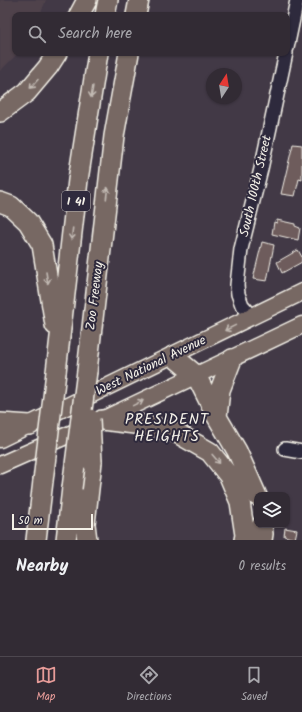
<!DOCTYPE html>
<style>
:root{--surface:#322b34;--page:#3d3740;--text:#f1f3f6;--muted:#a8a7ac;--line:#4d474f;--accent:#e69b98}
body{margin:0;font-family:Kalam,sans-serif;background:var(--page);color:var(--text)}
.controls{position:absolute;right:12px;bottom:12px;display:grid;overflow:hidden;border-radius:8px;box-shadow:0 1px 3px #0004}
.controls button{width:36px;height:36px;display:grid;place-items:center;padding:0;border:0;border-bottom:1px solid var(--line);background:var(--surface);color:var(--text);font:20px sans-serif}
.compass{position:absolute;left:206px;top:68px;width:36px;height:36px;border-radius:50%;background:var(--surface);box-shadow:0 1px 3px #0004;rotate:12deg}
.scale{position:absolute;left:12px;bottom:10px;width:81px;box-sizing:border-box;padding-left:4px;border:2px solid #f4f1e8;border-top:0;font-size:11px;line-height:14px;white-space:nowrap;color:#f4f1e8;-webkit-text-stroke:3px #2f2a3d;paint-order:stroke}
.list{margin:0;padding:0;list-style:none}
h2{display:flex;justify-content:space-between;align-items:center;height:52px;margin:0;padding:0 16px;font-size:17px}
h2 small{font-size:13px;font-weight:400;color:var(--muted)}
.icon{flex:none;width:22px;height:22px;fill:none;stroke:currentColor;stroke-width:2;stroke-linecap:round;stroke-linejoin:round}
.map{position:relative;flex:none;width:302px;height:540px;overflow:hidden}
.search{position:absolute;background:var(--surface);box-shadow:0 1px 3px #0004;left:12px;right:12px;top:12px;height:44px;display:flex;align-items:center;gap:10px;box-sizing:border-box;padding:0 14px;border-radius:8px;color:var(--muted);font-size:15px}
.sheet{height:116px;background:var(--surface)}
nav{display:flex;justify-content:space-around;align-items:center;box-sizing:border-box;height:56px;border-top:1px solid var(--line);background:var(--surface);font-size:11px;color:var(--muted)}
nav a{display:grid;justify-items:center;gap:2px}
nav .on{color:var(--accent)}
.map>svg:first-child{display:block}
.built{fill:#4f434c}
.building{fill:#6e5b5b;stroke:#f4f1e8}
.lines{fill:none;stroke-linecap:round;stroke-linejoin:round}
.minor-casing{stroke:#f4f1e8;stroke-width:16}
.major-casing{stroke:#f4f1e8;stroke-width:19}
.highway-casing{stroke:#f4f1e8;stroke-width:22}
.minor{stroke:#2f2a3d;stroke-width:13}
.major{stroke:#776864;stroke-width:16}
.highway{stroke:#776864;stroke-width:19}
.highway-bridge-casing{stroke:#f4f1e8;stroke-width:22;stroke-linecap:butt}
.highway-bridge{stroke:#776864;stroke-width:19}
.oneway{stroke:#c2bab3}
.labels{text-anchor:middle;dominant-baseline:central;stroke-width:4;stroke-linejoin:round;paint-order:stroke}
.shield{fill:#2f2a3d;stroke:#b9b5b5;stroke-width:1}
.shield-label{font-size:12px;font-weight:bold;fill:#f4f1e8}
.street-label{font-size:13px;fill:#f4f1e8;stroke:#2f2a3d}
.quarter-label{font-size:15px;letter-spacing:1px;fill:#f4f1e8;stroke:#2f2a3d}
</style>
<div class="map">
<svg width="302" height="540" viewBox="0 0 302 540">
<rect width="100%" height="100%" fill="#423946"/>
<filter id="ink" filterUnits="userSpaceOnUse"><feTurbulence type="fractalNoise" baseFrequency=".025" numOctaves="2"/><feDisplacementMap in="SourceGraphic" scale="8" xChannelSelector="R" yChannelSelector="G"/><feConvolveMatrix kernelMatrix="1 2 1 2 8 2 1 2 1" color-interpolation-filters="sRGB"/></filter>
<g filter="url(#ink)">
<path class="built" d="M0 0H46L40 15H15V53H18L0 71Z"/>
<path class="building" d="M293 144 302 145V180L299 179 295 196 281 194Z
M277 220 295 224V226L300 228 298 240 272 234 274 222 277 223Z
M262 242 274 245 267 281 253 279Z
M298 250 302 257V262L282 273 277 262Z
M285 528 297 530 295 539 284 536Z"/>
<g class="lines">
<g class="minor-casing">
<path id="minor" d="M287 48 297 0
M252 316 242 305 238 294 237 285 241 249 261 169 286 53
M285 449 302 452"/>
</g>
<g class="major-casing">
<path id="major" d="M0 439 302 292
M0 465 102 420 302 325"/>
</g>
<g class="highway-casing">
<path id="highway" d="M79 15 87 0
M105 15 108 0
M136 15 139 0
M0 112 27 92 48 67 57 53
M0 202 11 206 28 222 42 245 55 325
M173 356 196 375 217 417 237 451 257 496
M87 371 114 136 129 53
M56 372 78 180 98 53
M217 417 220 390 232 359
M102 420 143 425 175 432 210 452 229 476 240 502 245 535 244 540
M0 423 30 425
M262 525 263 534 262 540
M36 540 43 481
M66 540 72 488
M87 540 85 524 92 462"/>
</g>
<use href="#minor" class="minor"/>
<use href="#major" class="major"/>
<use href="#highway" class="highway"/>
<g class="highway-bridge-casing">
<path id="highway-bridge" d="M90 419 92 462
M43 481 56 372
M72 488 87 371"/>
</g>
<use href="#highway-bridge" class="highway-bridge"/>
</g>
<defs><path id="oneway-shaft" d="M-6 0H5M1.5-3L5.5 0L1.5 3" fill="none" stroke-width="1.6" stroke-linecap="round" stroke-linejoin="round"/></defs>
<g class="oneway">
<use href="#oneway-shaft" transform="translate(34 84) rotate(132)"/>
<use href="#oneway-shaft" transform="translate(92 92) rotate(99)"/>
<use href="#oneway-shaft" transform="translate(107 193) rotate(-83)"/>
<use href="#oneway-shaft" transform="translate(72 234) rotate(97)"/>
<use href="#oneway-shaft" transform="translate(47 278) rotate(81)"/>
<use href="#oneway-shaft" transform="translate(230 328) rotate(154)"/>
<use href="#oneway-shaft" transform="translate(138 403) rotate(-26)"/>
<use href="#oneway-shaft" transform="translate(216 459) rotate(50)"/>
</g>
</g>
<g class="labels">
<rect class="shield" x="62" y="191" width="28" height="20" rx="3"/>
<g class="shield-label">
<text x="76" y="201">I 41</text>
</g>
<g class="street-label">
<text transform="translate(256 186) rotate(-77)">South 100th Street</text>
<text transform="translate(95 296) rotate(-83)">Zoo Freeway</text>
<text transform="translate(151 366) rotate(-26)">West National Avenue</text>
</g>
<g class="quarter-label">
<text x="167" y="420">PRESIDENT<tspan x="167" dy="17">HEIGHTS</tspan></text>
</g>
</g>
</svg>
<div class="controls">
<button><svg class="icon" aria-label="layers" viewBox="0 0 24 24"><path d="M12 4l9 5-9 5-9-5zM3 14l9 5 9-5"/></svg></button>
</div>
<svg class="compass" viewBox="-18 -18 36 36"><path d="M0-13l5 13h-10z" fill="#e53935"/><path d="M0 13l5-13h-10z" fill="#a8a7ac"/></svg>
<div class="scale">50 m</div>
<div class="search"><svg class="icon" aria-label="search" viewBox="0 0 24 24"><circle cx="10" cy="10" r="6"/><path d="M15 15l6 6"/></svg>Search here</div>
</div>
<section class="sheet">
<h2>Nearby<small>0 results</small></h2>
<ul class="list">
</ul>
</section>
<nav>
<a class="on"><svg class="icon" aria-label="map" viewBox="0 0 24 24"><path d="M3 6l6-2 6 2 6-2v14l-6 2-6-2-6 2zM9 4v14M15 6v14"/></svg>Map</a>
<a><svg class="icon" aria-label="directions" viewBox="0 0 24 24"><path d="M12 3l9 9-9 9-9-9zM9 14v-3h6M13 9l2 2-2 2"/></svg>Directions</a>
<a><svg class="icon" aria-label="saved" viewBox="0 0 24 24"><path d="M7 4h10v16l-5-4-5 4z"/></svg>Saved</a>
</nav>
